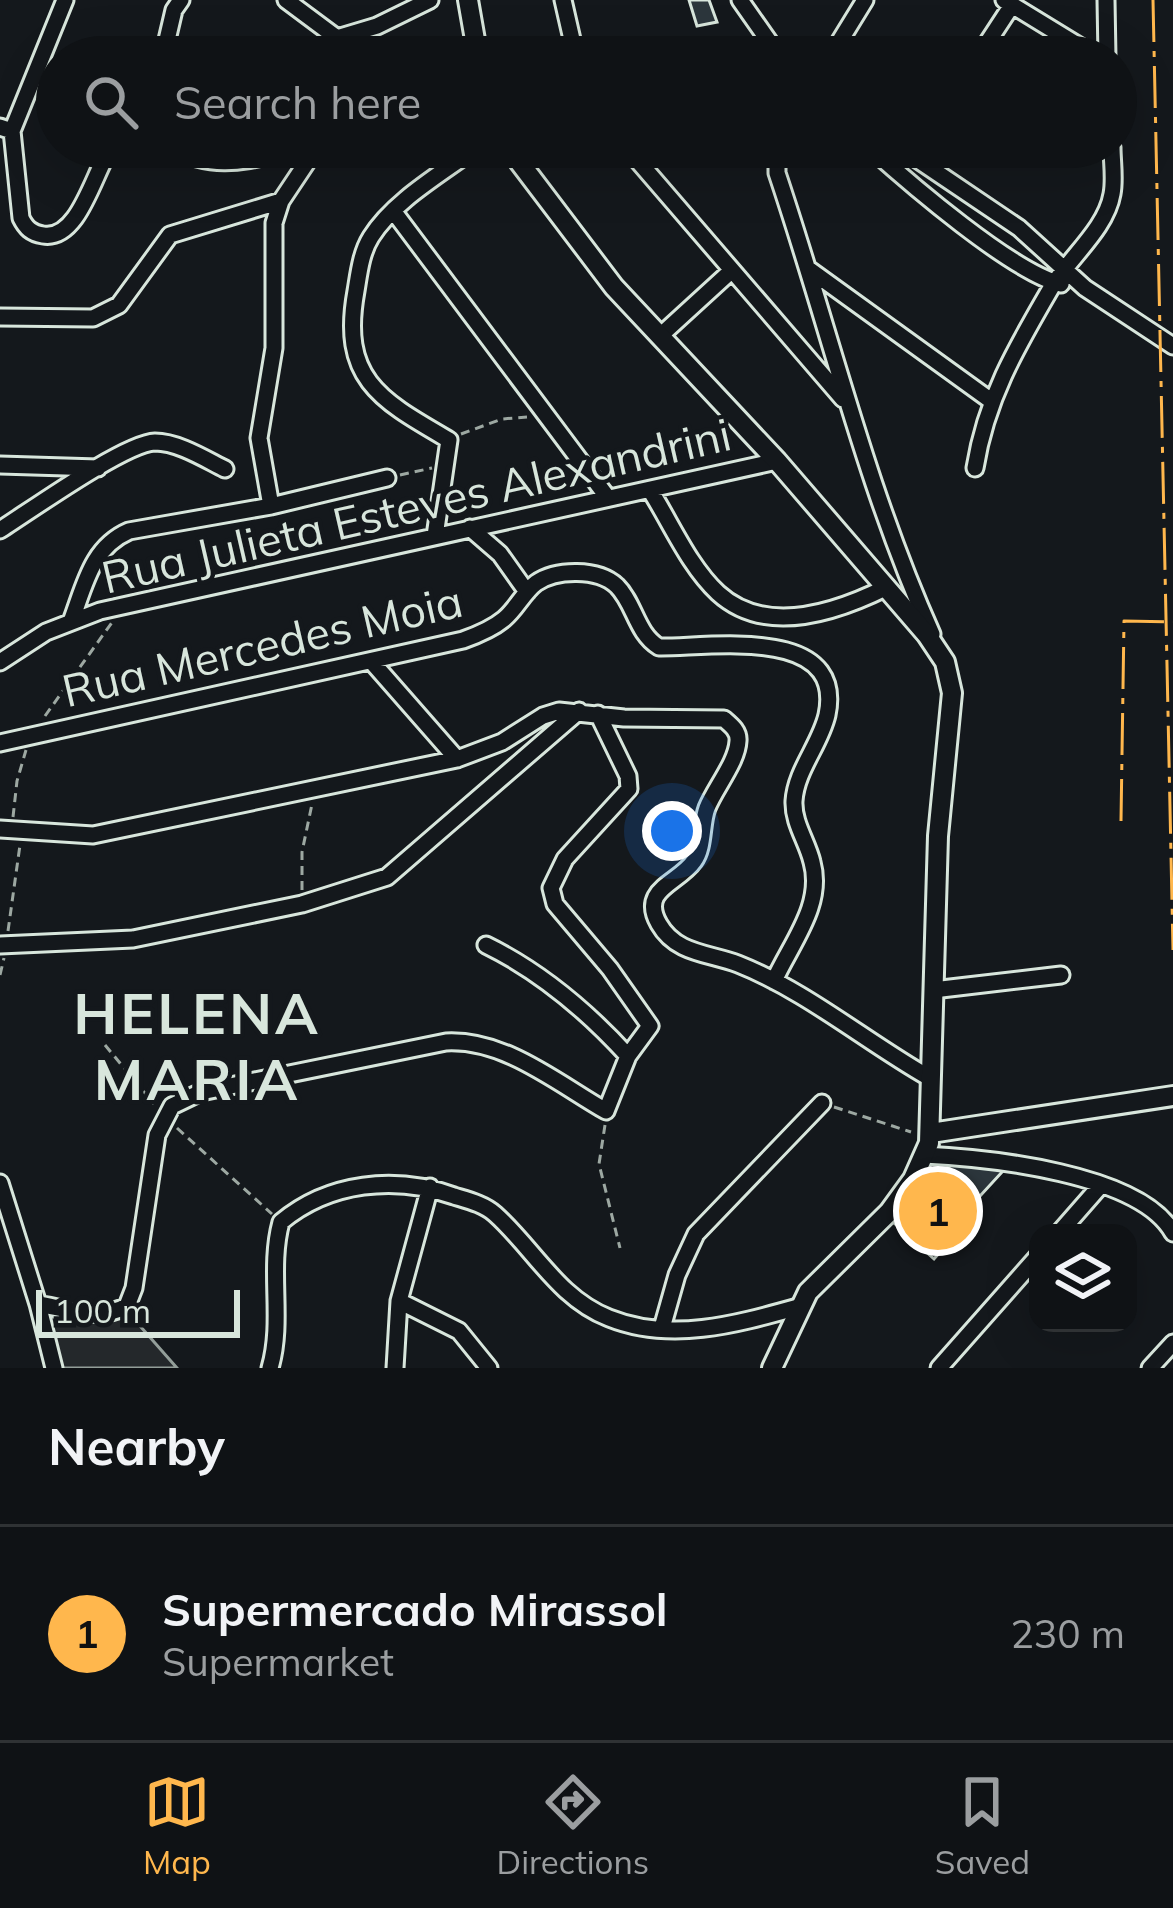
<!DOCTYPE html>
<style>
:root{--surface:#0f1215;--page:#181b1e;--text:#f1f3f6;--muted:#9b9ea0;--line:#2f3234;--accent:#ffb74d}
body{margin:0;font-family:Mulish,sans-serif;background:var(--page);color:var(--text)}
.controls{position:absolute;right:36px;bottom:36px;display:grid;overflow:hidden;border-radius:24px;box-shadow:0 12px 48px #0002}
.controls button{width:108px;height:108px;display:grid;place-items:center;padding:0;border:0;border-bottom:3px solid var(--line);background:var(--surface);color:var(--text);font:60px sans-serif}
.scale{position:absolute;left:36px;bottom:30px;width:204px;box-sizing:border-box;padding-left:12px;border:6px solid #d8e6dc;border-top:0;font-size:33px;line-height:42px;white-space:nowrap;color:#d8e6dc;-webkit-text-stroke:9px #14181c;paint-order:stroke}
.you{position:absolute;left:672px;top:831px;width:42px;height:42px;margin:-30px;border:9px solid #fff;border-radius:50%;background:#1a73e8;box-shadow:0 0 0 18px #1a73e833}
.badge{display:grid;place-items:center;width:78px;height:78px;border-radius:50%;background:var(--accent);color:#111;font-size:39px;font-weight:700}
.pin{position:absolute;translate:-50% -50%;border:6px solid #fff;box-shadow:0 3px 12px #0006}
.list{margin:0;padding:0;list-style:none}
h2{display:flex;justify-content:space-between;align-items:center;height:156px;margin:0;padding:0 48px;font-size:51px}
h2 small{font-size:39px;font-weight:400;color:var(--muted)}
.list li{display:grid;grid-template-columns:78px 1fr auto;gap:36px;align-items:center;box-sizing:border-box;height:216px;padding:0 48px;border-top:3px solid var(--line)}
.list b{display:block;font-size:45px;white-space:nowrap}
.list p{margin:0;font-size:39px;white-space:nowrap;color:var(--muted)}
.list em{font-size:39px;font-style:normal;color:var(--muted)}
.icon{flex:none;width:66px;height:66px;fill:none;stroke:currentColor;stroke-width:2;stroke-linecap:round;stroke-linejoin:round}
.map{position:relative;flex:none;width:1173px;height:1368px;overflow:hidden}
.search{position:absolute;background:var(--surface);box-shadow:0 12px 48px #0002;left:36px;right:36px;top:36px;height:132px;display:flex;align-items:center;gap:30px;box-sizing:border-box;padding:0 42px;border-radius:66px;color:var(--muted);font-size:45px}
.sheet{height:372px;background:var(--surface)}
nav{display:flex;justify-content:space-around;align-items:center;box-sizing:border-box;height:168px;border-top:3px solid var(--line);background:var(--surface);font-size:33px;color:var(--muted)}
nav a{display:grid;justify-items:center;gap:6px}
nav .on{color:var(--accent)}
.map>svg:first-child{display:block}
.parking{fill:#24282b;stroke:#939e99;stroke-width:3}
.building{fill:#2c363c;stroke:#d8e6dc;stroke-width:3}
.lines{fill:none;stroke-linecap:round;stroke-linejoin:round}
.minor-casing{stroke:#d8e6dc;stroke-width:21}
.major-casing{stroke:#d8e6dc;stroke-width:24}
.path{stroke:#9da8a2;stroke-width:3;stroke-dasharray:9 6;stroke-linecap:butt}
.minor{stroke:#14181c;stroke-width:15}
.major{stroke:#14181c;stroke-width:18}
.power{stroke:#ffb74d;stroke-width:3;stroke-dasharray:42 9 6 9;stroke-linecap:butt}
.labels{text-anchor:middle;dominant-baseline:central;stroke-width:9;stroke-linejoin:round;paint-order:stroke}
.street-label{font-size:45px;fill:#d8e6dc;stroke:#14181c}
.district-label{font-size:57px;font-weight:bold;letter-spacing:3px;fill:#d8e6dc;stroke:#14181c}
</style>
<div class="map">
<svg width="1173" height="1368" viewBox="0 0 1173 1368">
<rect width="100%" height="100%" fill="#14181c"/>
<path class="parking" d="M48 1317 133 1318 177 1368H62Z"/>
<path class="building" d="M689 0H709L717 22 697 26Z
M957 1161 1003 1171 969 1208 974 1214 934 1259 894 1223 936 1176Z"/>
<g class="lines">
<g class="minor-casing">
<path id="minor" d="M286 0 337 38 377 26 430 0
M563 0 576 57
M740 0 780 57
M1004 0 1097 57
M1106 0 1107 57
M163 57 174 10 181 0
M830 57 865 0
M978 57 1012 5
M0 127 12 131 21 218C26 228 31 233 43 235 79 241 94 172 111 147
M12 131 65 0
M166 147C225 174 249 158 310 147
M626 147 843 399
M777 147V173C829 327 865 485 932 634
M869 147C909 183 1012 272 1061 284
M899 147 1019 228 1085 288 1173 346
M394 212 608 498
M810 270 990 400
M0 317 93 318 119 305 170 235 281 201
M660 336 730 272
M0 465 98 468
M975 468C986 399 1016 348 1051 288 1069 258 1106 229 1112 194 1115 179 1112 162 1112 147
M650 490C671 523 689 566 718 593 766 637 837 612 887 587
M271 506 259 438 274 348V223L281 201 317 147
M470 528 500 554 527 592
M0 530C30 511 125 443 155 442 178 442 205 459 225 469
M435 536 449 440C380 400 340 379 356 291 359 273 361 253 371 237 394 200 443 173 477 147
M72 619C85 584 92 547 129 531L271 506 387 478
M0 662 46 632 100 611 777 461
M372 662 457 759
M0 743 463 640C477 635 492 629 504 619 517 608 523 593 536 583 556 569 598 568 617 586 635 604 636 633 659 647 707 648 846 624 827 715 820 745 796 770 794 801 793 823 807 841 812 862 824 905 791 943 774 981
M0 829 93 835 457 759 502 742 543 716 559 711 624 718 724 719C731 725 739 731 738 741 737 762 715 788 707 808 701 824 704 848 694 861 678 884 639 889 659 924 676 954 709 953 738 964 806 991 865 1041 928 1077
M0 945 133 939 302 904 387 877 579 711
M486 945C541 972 587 1011 628 1056
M933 990 1061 975
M924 1155C987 1158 1140 1173 1173 1233
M0 1183 38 1304 54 1368
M1059 1233 1101 1185
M399 1301 459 1331 489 1368
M38 1304C67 1309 100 1321 127 1306L134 1288 157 1135 172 1106 201 1092 446 1042C505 1039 557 1083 606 1111L628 1056 650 1026 610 969 555 904 551 888 565 859 629 789 628 776 598 714
M662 1328 677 1275 696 1234 822 1103
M270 1368C284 1320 268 1270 281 1222 329 1182 395 1175 454 1196 467 1200 484 1204 495 1214 534 1249 558 1298 609 1318 671 1343 737 1324 798 1307
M395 1368 399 1301 430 1187
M939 1368 1038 1256
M1150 1368 1173 1343"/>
</g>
<g class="major-casing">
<path id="major" d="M468 0 478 57
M508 147 614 287 777 461 927 635 945 662 952 693 938 836 929 1143 913 1179 889 1212 808 1292 772 1368
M931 1133 1173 1096"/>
</g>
<path class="path" d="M461 434 502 419 527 417
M400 475 432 468
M45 716 113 621
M13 817 17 781 26 750
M302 890V852L312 804
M8 931 20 845
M0 975 4 958
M105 1045 154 1104
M834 1107 911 1132
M605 1125 599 1164 620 1248
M177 1128 272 1214"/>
<use href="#minor" class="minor"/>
<use href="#major" class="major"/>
<path class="power" d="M1153 0 1173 950
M1121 821 1124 621 1173 622"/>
</g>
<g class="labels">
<g class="street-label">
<text transform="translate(416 505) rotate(-13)">Rua Julieta Esteves Alexandrini</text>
<text transform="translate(262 645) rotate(-13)">Rua Mercedes Moia</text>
</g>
<g class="district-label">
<text x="197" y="1012">HELENA<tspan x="197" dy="66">MARIA</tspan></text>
</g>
</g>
</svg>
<div class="controls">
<button><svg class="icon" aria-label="layers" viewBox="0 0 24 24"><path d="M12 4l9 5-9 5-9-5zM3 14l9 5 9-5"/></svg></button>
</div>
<div class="scale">100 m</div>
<div class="you"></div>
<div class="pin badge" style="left:938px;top:1211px">1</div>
<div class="search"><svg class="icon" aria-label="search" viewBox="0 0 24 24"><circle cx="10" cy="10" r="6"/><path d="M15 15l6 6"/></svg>Search here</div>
</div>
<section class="sheet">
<h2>Nearby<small></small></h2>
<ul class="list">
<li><span class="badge">1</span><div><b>Supermercado Mirassol</b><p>Supermarket</p></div><em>230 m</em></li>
</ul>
</section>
<nav>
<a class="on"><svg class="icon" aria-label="map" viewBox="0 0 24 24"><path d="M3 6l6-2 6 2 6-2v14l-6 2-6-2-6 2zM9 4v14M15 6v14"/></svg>Map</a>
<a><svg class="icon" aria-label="directions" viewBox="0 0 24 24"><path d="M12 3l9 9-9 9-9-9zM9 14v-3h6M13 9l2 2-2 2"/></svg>Directions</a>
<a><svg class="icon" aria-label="saved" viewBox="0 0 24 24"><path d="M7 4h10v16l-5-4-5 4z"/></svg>Saved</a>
</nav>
